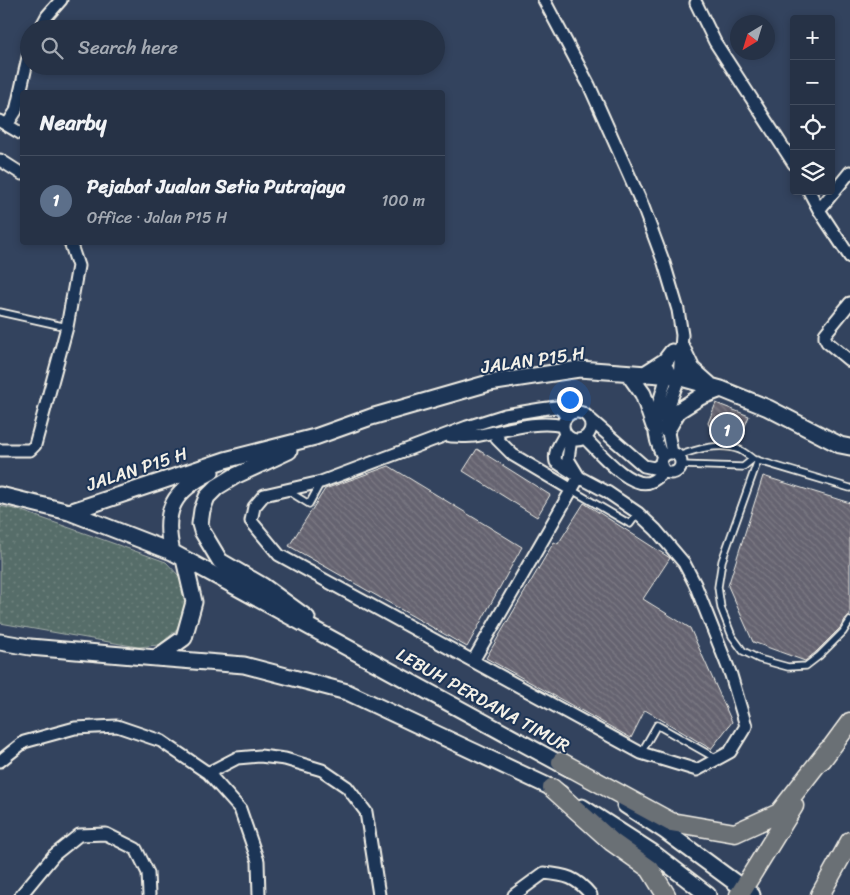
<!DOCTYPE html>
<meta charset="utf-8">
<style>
:root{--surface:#263246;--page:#2e3a4d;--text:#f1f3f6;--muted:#a4aab3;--line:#424d5f;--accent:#bca0f2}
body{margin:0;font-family:Sriracha,sans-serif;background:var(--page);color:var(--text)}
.controls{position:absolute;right:15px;top:15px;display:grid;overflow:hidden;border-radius:5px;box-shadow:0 2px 8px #0003}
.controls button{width:45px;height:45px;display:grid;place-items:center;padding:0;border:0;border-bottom:1px solid var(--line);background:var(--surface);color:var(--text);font:25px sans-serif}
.compass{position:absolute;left:730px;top:15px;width:45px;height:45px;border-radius:50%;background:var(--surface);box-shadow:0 2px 8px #0003;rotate:218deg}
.you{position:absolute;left:569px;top:399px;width:18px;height:18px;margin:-12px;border:4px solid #fff;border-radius:50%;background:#1a73e8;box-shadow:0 0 0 8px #1a73e833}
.badge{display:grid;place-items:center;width:32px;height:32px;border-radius:50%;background:var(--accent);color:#fff;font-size:16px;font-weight:700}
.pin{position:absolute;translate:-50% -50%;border:2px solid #fff;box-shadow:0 1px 5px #0006}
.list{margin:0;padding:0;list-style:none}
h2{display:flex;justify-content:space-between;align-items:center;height:65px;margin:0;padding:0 20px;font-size:21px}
h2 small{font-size:16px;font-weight:400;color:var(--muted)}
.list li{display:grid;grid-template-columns:32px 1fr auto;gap:15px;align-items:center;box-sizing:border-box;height:90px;padding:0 20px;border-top:1px solid var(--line)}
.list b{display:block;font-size:19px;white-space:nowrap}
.list p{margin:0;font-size:16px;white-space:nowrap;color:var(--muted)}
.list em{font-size:16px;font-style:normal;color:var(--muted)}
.icon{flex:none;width:28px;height:28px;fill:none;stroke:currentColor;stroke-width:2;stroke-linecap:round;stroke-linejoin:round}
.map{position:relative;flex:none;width:850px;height:895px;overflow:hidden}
.search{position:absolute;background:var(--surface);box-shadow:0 2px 8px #0003;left:20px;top:20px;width:425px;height:55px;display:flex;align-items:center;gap:12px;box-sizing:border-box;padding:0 18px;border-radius:28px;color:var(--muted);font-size:19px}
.panel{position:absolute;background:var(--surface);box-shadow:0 2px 8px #0003;left:20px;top:90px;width:425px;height:155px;border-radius:5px}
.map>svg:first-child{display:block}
.grass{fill:url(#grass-dots);stroke:#a5afa8}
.building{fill:url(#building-back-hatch);stroke:#f4f1e8}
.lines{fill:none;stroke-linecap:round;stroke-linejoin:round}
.lane-casing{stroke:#f4f1e8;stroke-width:9}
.street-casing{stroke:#f4f1e8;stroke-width:15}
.secondary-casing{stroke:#f4f1e8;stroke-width:19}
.primary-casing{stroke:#f4f1e8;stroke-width:21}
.lane{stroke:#1d3557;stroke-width:5.5}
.street{stroke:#1d3557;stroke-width:11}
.secondary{stroke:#1d3557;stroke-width:15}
.primary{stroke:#6b6f75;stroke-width:18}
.labels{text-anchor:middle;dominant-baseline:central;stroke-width:4;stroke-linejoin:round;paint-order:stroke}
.street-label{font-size:18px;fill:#f4f1e8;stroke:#1d3557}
</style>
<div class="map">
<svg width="850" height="895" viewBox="0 0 850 895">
<defs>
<pattern id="grass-dots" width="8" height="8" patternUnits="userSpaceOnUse" patternTransform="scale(1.25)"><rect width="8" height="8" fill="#566d69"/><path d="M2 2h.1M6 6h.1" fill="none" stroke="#6f827e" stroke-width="1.8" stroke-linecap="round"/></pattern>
<pattern id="building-back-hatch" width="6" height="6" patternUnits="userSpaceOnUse" patternTransform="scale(1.25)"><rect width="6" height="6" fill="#656370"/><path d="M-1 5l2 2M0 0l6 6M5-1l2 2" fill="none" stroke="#7c7a84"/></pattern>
</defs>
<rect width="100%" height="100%" fill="#33435e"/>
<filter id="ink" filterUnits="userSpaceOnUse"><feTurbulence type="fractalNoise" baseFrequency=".02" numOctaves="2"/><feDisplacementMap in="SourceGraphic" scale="10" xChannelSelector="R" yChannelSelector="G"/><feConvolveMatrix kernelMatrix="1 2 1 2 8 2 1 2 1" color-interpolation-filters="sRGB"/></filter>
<g filter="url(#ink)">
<path class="grass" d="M0 506 19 510 166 562 180 577 189 598 176 631 159 645 138 647 0 623Z"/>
<path class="building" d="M716 403 749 416 738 444 714 437 708 423Z
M477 449 550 495 537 517 463 471Z
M389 466 522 547 467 647 289 546 325 489Z
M763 476 850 503V616L846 618 840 628 816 652 805 661 753 642 728 586Z
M584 503 670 558 643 599 690 628 732 722 711 749 645 710 631 738 486 658 554 542 558 544Z"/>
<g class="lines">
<g class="lane-casing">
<path id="lane" d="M0 312 67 327
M678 456C697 449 720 442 740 450 744 452 749 456 753 459L743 467 681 465
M756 460 850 488
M758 460 722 561 718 587 721 608 732 636 743 651 759 659 788 667 806 666 819 656 843 632 850 621
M572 490 630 524 638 513
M288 491 309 504 320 484
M641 753 657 725 717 759"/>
</g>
<g class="street-casing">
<path id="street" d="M544 0 589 85 642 204 664 263 678 310 682 335 679 378 665 417 672 453
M696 3 715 42 794 164
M40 29 47 16 61 0
M0 121 22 134
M7 125 16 111 29 53
M0 160 22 174
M809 191 819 210 850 257
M819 210 850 172
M850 303 825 334V338L827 342 850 361
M563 426a14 14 0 1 1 28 0a14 14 0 1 1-28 0Z
M566 417 562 410 556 407 541 409 505 415 467 427 321 482 264 495 254 507 251 521 279 555 641 753 697 770 730 752 746 726 731 675 695 584 684 563 656 530 638 513 607 492 579 477 568 459 571 439
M591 420 644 466 654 468 661 464
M499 431 497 439 513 455 572 490
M451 436C458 436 467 437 474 436 502 432 535 419 563 426
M585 438C598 451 632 492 652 481 657 479 661 474 665 471
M0 450H30L35 445 67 327 78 266 70 242
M661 463a10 10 0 1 1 20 0a10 10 0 1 1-20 0Z
M663 457C644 421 662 404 668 369
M473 661 579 477 556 462C553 451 561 443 565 434
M0 761 24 742 75 728 117 726 161 741 208 773 240 809 258 861 259 895
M208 773 237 758 260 756 285 759 322 770 347 787 366 812 379 895
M21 895 54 855 79 835 106 834 136 849 148 873 149 895
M514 895 544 873C566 875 576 877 591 895"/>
</g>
<g class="secondary-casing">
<path id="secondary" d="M682 348 692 369 709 384
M628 373 643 394 654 426
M643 375 665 361 672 352
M667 430 678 411 700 397 721 389
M289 451 235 476 217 487 207 497 202 510 200 524 202 531 220 561 263 586 307 618
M0 495 69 512 172 552 570 769
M69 512 225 460 315 437 371 417 489 383 579 369 674 376 721 389 768 408 840 445 850 447
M172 552C162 510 173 491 211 472
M0 642 30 647 156 658 184 638 194 602 184 559
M156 658 244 665 347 692 552 788 561 794
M625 805 665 831 752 895
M582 807 652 852 708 895"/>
</g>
<g class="primary-casing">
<path id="primary" d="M822 760 850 722
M561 762 671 822 735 833 779 813 828 750
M552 788 612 842 650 869 666 895
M739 895 794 806
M820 895 850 841"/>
</g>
<use href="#lane" class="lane"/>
<use href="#street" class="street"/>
<use href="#secondary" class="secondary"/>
<use href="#primary" class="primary"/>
</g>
</g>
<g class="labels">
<g class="street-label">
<text transform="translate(533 360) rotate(-8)">JALAN P15 H</text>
<text transform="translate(137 469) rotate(-18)">JALAN P15 H</text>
<text transform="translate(483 700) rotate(29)">LEBUH PERDANA TIMUR</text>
</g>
</g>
</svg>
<div class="controls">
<button>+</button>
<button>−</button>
<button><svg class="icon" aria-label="locate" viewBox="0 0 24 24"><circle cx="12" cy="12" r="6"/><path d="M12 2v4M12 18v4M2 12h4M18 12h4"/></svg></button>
<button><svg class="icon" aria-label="layers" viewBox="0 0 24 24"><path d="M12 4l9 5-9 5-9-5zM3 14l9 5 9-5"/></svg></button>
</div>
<svg class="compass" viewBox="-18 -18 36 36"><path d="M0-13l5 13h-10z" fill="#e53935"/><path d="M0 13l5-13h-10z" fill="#a4aab3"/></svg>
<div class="you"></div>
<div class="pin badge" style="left:727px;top:430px;background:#5c6f8a">1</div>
<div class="search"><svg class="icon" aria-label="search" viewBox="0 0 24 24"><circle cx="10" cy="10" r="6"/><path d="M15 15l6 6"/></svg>Search here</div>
<section class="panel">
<h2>Nearby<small></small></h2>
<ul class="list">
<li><span class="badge" style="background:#5c6f8a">1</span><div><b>Pejabat Jualan Setia Putrajaya</b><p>Office · Jalan P15 H</p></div><em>100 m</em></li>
</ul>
</section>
</div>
